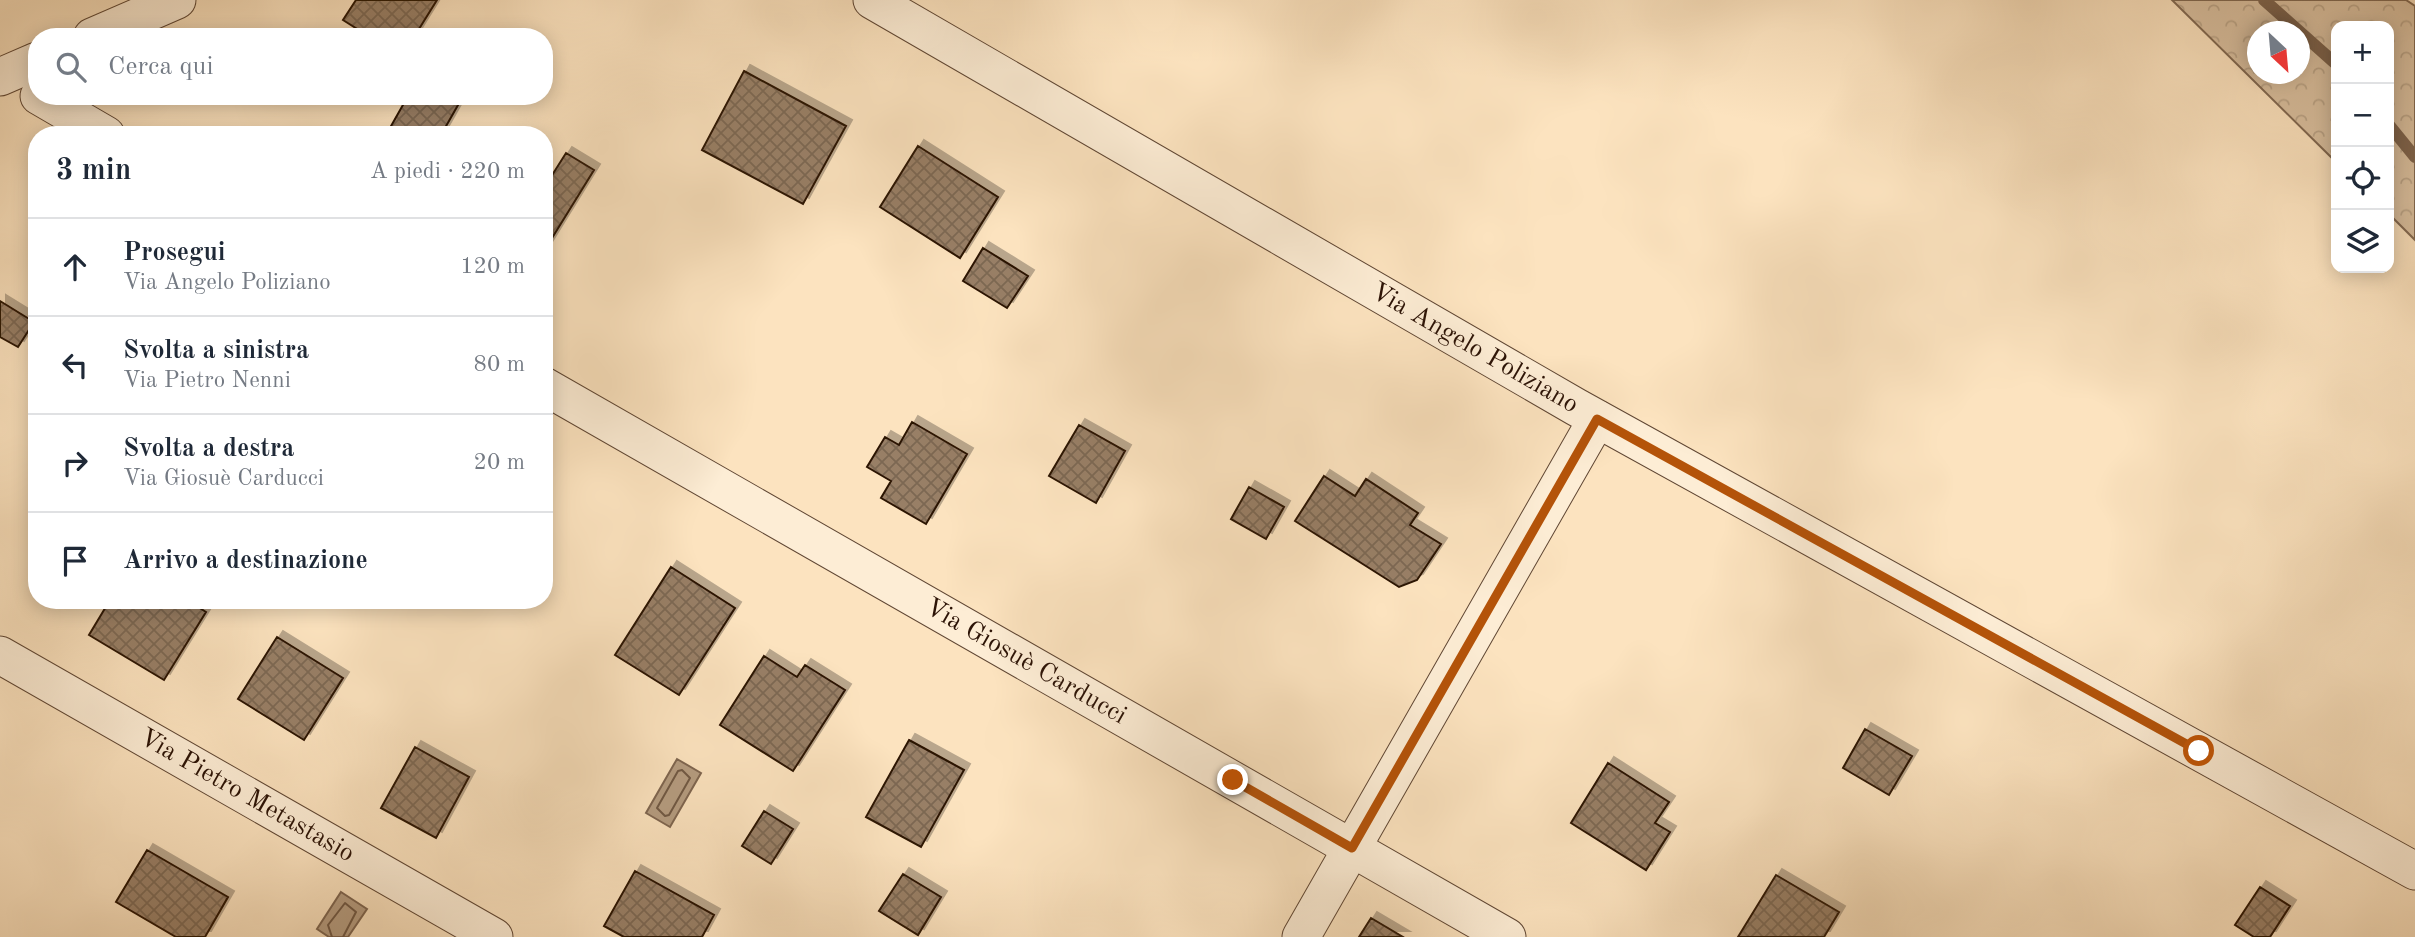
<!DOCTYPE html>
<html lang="it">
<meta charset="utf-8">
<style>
:root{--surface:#fff;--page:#f2f2f3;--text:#1f2937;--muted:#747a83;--line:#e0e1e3}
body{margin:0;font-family:"Old Standard TT",serif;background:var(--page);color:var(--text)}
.controls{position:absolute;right:21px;top:21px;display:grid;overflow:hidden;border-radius:14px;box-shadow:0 4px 18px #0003}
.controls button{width:63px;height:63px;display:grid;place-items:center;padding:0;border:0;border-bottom:2px solid var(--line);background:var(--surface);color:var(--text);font:35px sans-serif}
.compass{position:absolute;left:2247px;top:21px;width:63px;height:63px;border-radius:50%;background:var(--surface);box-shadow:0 4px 18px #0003;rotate:154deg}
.stop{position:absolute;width:21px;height:21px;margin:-16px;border:5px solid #b45309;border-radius:50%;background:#fff}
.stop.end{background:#b45309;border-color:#fff;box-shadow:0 2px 7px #0008}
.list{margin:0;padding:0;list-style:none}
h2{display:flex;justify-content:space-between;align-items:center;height:91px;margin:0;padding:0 28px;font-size:30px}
h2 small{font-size:23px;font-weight:400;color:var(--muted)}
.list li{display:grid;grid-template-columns:46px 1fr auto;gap:21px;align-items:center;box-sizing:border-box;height:98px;padding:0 28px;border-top:2px solid var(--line)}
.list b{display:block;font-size:26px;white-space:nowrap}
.list p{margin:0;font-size:23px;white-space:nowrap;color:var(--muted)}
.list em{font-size:23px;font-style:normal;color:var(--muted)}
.icon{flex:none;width:38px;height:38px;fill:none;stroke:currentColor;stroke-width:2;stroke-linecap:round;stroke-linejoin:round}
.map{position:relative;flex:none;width:2415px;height:937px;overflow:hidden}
.search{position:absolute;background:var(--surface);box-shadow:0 4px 18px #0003;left:28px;top:28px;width:525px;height:77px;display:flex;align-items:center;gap:18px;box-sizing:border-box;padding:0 24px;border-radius:28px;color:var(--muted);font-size:26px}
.panel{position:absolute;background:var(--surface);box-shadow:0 4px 18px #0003;left:28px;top:126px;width:525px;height:483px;border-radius:28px}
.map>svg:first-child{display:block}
.forest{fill:url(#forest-crowns);stroke:#826a53;stroke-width:2;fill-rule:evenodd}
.water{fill:#b59c80;stroke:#7e654f;stroke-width:2}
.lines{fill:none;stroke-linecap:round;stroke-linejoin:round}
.shore{stroke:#705843;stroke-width:2}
.stream{stroke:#7e654f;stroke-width:12}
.building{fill:url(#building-cross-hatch);stroke:#2c1306;stroke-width:2;filter:url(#shadow)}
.minor-casing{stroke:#604734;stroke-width:39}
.minor{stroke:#fdedd5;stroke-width:37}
.route{stroke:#b45309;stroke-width:9}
.labels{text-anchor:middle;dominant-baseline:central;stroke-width:6;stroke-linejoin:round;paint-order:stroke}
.street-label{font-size:26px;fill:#2c1306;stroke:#fdedd5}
</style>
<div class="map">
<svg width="2415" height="937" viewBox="0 0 2415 937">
<defs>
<pattern id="forest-crowns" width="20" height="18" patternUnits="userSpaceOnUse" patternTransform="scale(1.75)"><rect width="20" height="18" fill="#d9c0a0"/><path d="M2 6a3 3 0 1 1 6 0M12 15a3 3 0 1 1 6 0" fill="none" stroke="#baa488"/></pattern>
<pattern id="building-cross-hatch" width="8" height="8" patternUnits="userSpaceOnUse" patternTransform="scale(1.75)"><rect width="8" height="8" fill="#987f66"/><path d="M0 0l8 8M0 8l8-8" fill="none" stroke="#7c6752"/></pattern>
<filter id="shadow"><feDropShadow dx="6" dy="-6" stdDeviation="0" flood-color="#0004"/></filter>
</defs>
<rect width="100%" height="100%" fill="#fce3bf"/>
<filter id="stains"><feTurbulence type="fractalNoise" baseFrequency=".00286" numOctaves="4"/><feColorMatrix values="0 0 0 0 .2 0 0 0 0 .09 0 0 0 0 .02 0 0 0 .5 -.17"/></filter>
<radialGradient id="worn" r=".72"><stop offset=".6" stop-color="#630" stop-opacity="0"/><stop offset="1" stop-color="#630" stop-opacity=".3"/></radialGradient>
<path class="forest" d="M2172 0H2406L2415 6V240L2389 214V26H2336V162ZM2258 32H2300V74H2258Z"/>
<path class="water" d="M677 759 701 773 670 827 646 813Z
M341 892 367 909 348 937H329L317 929Z"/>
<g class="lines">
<path class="shore" d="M682 770 690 778 669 815 665 816 657 808 678 771Z
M332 937 328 925 345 903 356 912 343 937"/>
<path class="stream" d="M2264 0 2336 64
M2389 125 2415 157"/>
</g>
<path class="building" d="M356 0H437L414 37H364L365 34 343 20Z
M744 71 846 126 803 204 702 150Z
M408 96H459L462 98 441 135H386Z
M918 146 998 197 960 258 880 207Z
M566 153 594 170 544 251V188Z
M983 248 1028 276 1007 308 963 281Z
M0 301 34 322 18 347 0 337Z
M912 422 967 454 926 524 881 498 891 481 867 467 885 437 899 445Z
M1079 425 1125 451 1096 503 1049 476Z
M1324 476 1355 496 1366 479 1418 513 1410 525 1441 544 1417 580 1399 587 1295 521Z
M1249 487 1284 507 1266 539 1231 519Z
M671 567 735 608 679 695 615 655Z
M110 600H187L206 612 164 680 89 635Z
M277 637 343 678 304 740 238 699Z
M764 656 797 677 805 665 845 690 793 771 720 725Z
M1865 729 1912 756 1889 795 1843 768Z
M909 740 964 770 921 847 866 817Z
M415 747 469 777 436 838 381 808Z
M1608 763 1669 802 1655 823 1670 832 1646 870 1571 823Z
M764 811 793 829 771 864 742 846Z
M147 850 228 897 205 937H176L116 902Z
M635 871 714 915 702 937H624L604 926Z
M903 874 941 897 918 935 879 911Z
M1776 875 1839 912 1824 937H1738Z
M2260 887 2290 906 2270 937H2254L2235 925Z
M1371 918 1403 937H1359Z"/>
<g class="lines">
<g class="minor-casing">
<g id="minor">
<path id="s1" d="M872 0 1576 407 2415 871"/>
<path d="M92 37 177 0"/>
<path d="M0 77 37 61"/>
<path d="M39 96 106 135"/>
<path id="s2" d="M544 386 1507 937"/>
<path id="s3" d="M0 655 494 937"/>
<path d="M1301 937 1597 419"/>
</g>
</g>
<use href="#minor" class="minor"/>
</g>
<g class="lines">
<path class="route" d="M1233 780 1352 848 1597 419 2199 751"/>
</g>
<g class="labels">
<g class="street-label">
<text stroke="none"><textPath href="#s1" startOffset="696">Via Angelo Poliziano</textPath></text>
<text stroke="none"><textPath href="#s2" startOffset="555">Via Giosuè Carducci</textPath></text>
<text stroke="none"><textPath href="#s3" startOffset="284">Via Pietro Metastasio</textPath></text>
</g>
</g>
<rect width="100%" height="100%" filter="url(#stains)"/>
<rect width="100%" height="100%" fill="url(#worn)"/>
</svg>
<div class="controls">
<button>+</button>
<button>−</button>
<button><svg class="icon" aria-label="locate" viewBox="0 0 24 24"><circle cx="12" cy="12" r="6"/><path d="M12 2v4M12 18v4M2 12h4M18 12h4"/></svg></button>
<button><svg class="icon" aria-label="layers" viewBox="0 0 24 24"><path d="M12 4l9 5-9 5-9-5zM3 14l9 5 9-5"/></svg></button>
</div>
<svg class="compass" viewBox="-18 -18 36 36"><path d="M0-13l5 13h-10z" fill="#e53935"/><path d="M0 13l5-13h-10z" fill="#747a83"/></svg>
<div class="stop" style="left:2199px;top:751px"></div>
<div class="stop end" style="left:1233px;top:780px"></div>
<div class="search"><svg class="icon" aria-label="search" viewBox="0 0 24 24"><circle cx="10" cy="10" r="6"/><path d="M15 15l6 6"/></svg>Cerca qui</div>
<section class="panel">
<h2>3 min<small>A piedi · 220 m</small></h2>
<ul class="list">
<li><svg class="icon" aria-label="ahead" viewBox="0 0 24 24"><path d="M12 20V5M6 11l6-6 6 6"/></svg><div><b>Prosegui</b><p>Via Angelo Poliziano</p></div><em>120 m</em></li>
<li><svg class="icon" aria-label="left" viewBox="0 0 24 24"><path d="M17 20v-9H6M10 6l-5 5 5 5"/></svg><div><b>Svolta a sinistra</b><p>Via Pietro Nenni</p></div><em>80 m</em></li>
<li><svg class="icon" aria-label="right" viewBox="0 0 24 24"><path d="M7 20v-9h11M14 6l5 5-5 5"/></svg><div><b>Svolta a destra</b><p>Via Giosuè Carducci</p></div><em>20 m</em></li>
<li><svg class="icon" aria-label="arrive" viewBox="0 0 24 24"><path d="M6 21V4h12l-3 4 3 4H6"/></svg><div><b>Arrivo a destinazione</b></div></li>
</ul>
</section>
</div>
